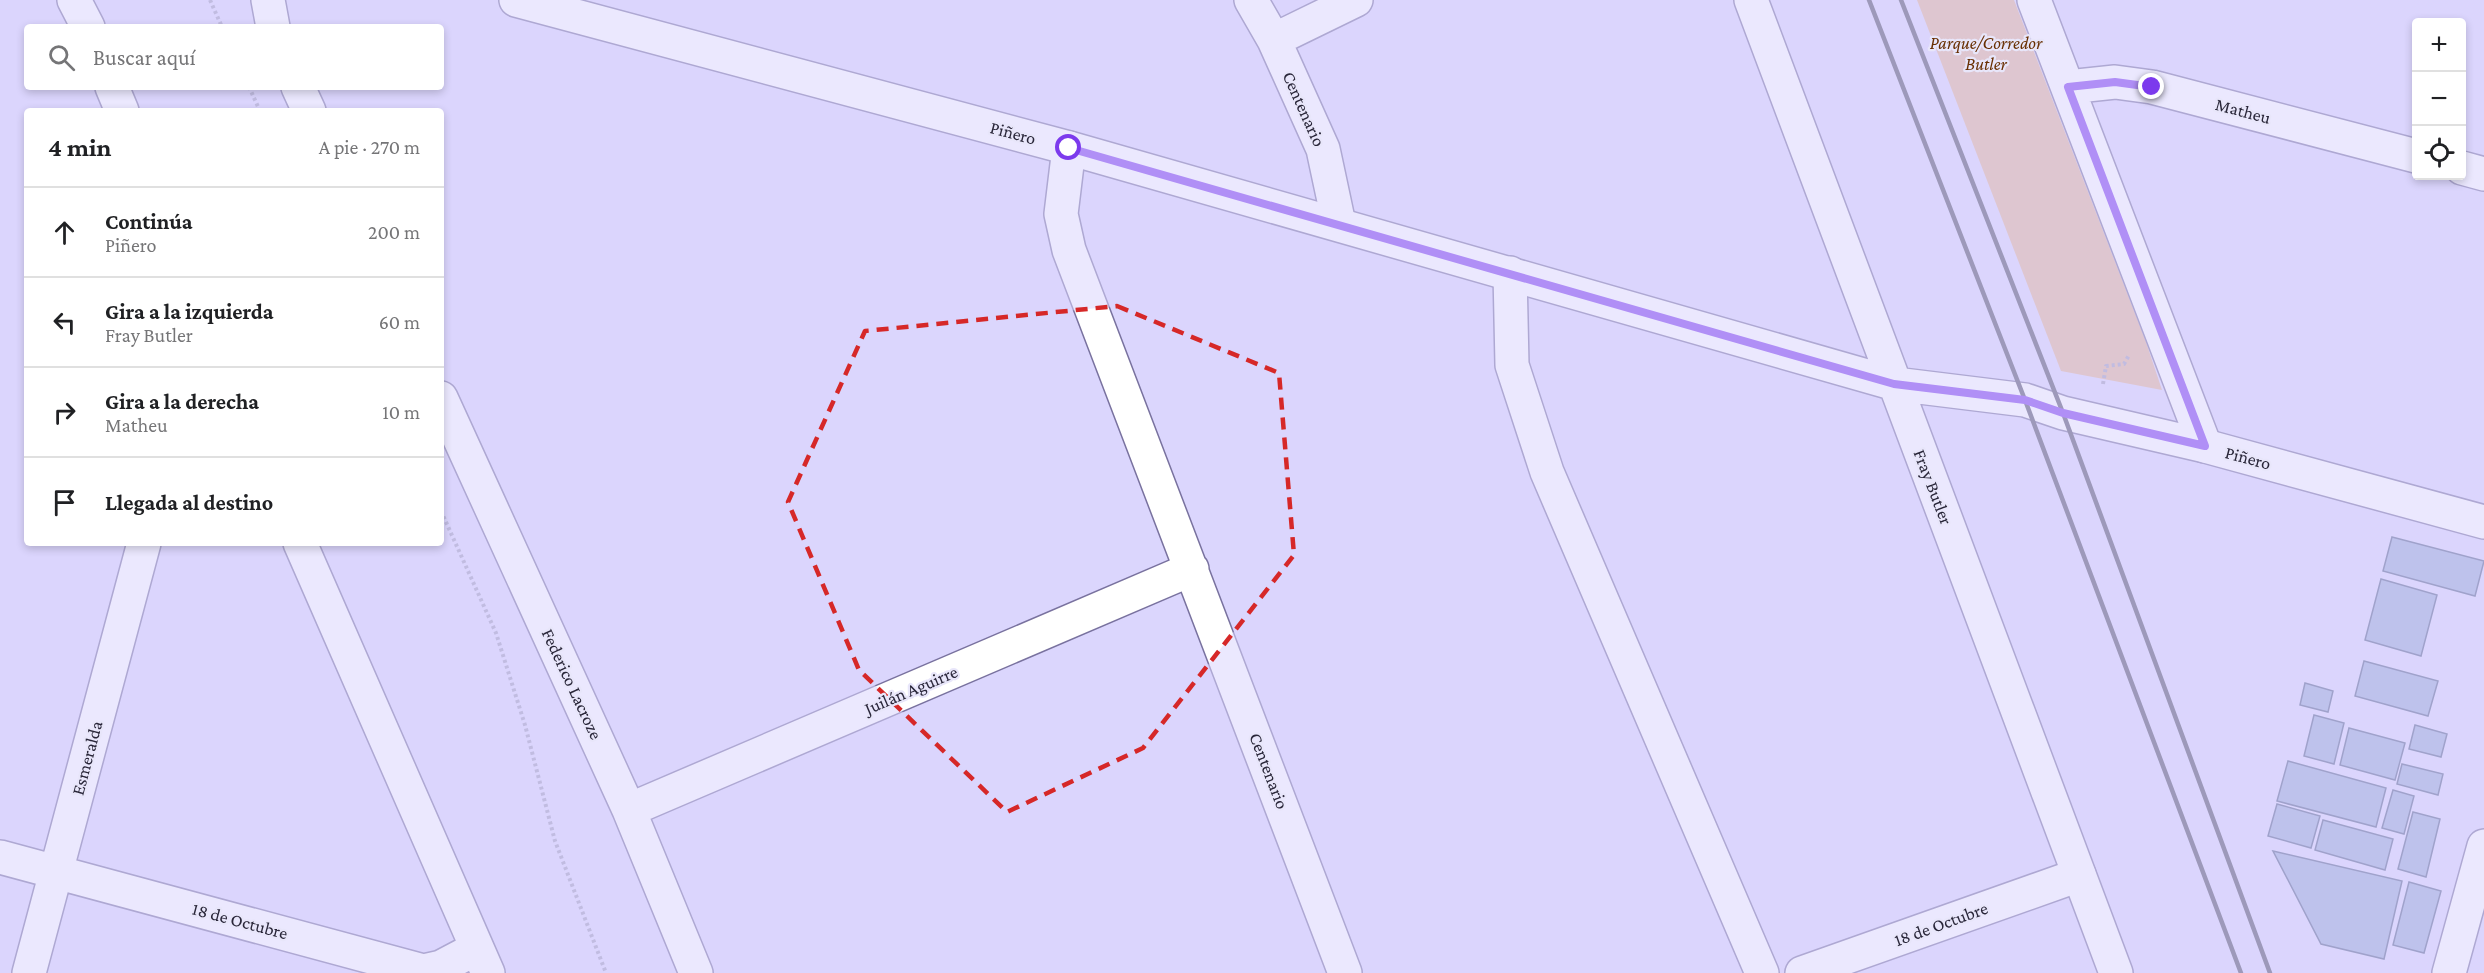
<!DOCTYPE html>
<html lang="es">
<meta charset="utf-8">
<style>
:root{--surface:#fff;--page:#f6f6f6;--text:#202124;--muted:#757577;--line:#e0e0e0}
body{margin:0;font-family:"Crimson Pro",serif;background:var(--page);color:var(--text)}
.controls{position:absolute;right:18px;top:18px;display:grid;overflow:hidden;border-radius:6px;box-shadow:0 3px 9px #0003}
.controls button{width:54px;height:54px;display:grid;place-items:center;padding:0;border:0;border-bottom:2px solid var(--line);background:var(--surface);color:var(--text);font:30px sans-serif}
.stop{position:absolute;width:18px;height:18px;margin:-14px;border:4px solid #7c3aed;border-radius:50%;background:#fff}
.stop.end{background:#7c3aed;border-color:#fff;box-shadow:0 2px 6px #0008}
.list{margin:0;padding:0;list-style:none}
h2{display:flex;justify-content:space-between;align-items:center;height:78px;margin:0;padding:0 24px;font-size:26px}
h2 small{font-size:20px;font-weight:400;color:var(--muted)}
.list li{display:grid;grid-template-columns:39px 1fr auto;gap:18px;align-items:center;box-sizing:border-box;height:90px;padding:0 24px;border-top:2px solid var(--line)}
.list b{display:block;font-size:22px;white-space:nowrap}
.list p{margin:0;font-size:20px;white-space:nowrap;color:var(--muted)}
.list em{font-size:20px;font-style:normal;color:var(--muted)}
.icon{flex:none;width:33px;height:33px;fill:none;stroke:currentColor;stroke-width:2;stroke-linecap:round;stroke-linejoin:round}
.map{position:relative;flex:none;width:2484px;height:973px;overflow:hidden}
.search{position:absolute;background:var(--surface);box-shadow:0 3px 9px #0003;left:24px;top:24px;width:420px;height:66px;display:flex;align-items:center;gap:15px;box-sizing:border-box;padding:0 21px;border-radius:6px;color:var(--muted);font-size:22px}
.panel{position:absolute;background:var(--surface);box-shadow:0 3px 9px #0003;left:24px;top:108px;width:420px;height:438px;border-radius:6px}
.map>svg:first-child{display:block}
.green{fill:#e3b499}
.building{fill:#9cabd8;stroke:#59658f;stroke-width:1.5}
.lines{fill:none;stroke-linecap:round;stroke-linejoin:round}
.minor-casing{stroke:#79729f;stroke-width:36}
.tertiary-casing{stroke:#79729f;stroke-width:36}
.path{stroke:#a39ebf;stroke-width:4;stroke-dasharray:3 3;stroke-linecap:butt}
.minor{stroke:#fff;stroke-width:33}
.tertiary{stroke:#fff;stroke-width:33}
.rail{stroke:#535068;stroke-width:4.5}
.route{stroke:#7c3aed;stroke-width:8}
.marked{fill:none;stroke:#d62828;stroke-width:4.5;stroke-dasharray:12 8;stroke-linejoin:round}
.labels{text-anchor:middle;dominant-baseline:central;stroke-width:4.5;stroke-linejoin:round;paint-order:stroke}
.park-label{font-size:18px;font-style:italic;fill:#682f02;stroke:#e8e6fa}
.street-label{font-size:18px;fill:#292639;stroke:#e8e6fa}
</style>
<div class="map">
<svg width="2484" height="973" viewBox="0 0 2484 973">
<rect width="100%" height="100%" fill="#dbd6fd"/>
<path class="green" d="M1917 0H2014L2146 342 2162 390 2061 371Z"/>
<path class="building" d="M2392 537 2484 561 2475 596 2383 571Z
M2381 579 2437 595 2421 656 2365 640Z
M2364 661 2438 681 2428 716 2355 696Z
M2305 683 2333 691 2328 712 2300 705Z
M2314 715 2344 723 2334 764 2304 756Z
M2415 725 2447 734 2441 757 2409 749Z
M2349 728 2405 743 2395 780 2340 765Z
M2288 761 2386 788 2376 827 2277 801Z
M2402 764 2443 774 2438 795 2397 784Z
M2393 790 2414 796 2404 834 2382 828Z
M2277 804 2320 816 2311 848 2268 836Z
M2413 812 2440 819 2426 877 2398 869Z
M2323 820 2393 839 2385 870 2315 850Z
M2273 851 2402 881 2384 959 2321 944Z
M2409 882 2441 891 2424 953 2393 945Z"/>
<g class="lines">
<g class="minor-casing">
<path id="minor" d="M74 0 88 27
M268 0 273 27
M1251 0 1274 40 1323 149 1339 224
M2034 0 2205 446
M1274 40 1356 0
M112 87 122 111
M298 87 309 111
M2068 87 2115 82 2152 87 2416 156
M1069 148 1061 214 1069 250 1345 973
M2462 168 2484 174
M1510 273 1512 365 1547 472 1762 973
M441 398 629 810 696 973
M300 543 488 973
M629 810 1192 569
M0 857 423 971 441 967 477 948
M29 973 144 543
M1802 973 2079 875
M2449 973 2484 846"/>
</g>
<g class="tertiary-casing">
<path id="tertiary" d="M516 0 1069 148 1895 384 2025 400 2063 413 2205 446 2484 522
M1751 0 2116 973"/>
</g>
<path class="path" d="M210 0 222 27
M249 87 260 111
M2103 384 2106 366 2124 364 2129 355
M441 511 496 633 525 725 555 841 606 973"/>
<use href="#minor" class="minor"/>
<use href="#tertiary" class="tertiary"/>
<path class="rail" d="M1869 0 2025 400 2241 973
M1901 0 2063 413 2270 973"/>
</g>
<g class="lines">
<path class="route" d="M1069 148 1894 384 2025 400 2063 413 2205 446 2068 87 2115 82 2152 87"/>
</g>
<path d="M0 0H2484V973H0ZM1117 306 1279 373 1294 555 1143 748 1007 812 859 670 788 502 865 331Z" fill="#dbd6fd" fill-opacity=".55" fill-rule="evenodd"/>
<path class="marked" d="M1117 306 1279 373 1294 555 1143 748 1007 812 859 670 788 502 865 331Z"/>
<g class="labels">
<g class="park-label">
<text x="1986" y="43">Parque/Corredor<tspan x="1986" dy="21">Butler</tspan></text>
</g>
<g class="street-label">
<text transform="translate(1304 109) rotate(66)">Centenario</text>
<text transform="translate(2243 111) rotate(15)">Matheu</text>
<text transform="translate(1013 133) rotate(15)">Piñero</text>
<text transform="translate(2248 458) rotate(15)">Piñero</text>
<text transform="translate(1933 487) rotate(69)">Fray Butler</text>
<text transform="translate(572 684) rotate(65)">Federico Lacroze</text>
<text transform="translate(911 690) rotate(-23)">Juilán Aguirre</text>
<text transform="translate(87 758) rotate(-75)">Esmeralda</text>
<text transform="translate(1269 771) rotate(69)">Centenario</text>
<text transform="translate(240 921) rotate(15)">18 de Octubre</text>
<text transform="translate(1941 924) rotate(-20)">18 de Octubre</text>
</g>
</g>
</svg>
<div class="controls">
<button>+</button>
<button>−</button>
<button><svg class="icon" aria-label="locate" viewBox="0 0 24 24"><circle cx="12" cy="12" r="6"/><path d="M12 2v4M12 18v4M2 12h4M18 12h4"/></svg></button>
</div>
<div class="stop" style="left:1069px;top:148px"></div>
<div class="stop end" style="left:2152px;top:87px"></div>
<div class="search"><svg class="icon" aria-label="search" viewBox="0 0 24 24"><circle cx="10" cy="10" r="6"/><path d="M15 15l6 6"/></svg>Buscar aquí</div>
<section class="panel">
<h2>4 min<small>A pie · 270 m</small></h2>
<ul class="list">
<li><svg class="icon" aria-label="ahead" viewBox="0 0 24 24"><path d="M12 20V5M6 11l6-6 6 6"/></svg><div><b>Continúa</b><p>Piñero</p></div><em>200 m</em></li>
<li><svg class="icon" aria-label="left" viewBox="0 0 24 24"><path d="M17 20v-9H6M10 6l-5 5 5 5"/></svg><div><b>Gira a la izquierda</b><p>Fray Butler</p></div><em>60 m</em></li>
<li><svg class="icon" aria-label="right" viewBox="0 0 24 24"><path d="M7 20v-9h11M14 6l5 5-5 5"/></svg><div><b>Gira a la derecha</b><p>Matheu</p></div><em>10 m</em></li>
<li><svg class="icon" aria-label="arrive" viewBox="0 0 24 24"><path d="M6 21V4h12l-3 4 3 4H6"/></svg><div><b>Llegada al destino</b></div></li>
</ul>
</section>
</div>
